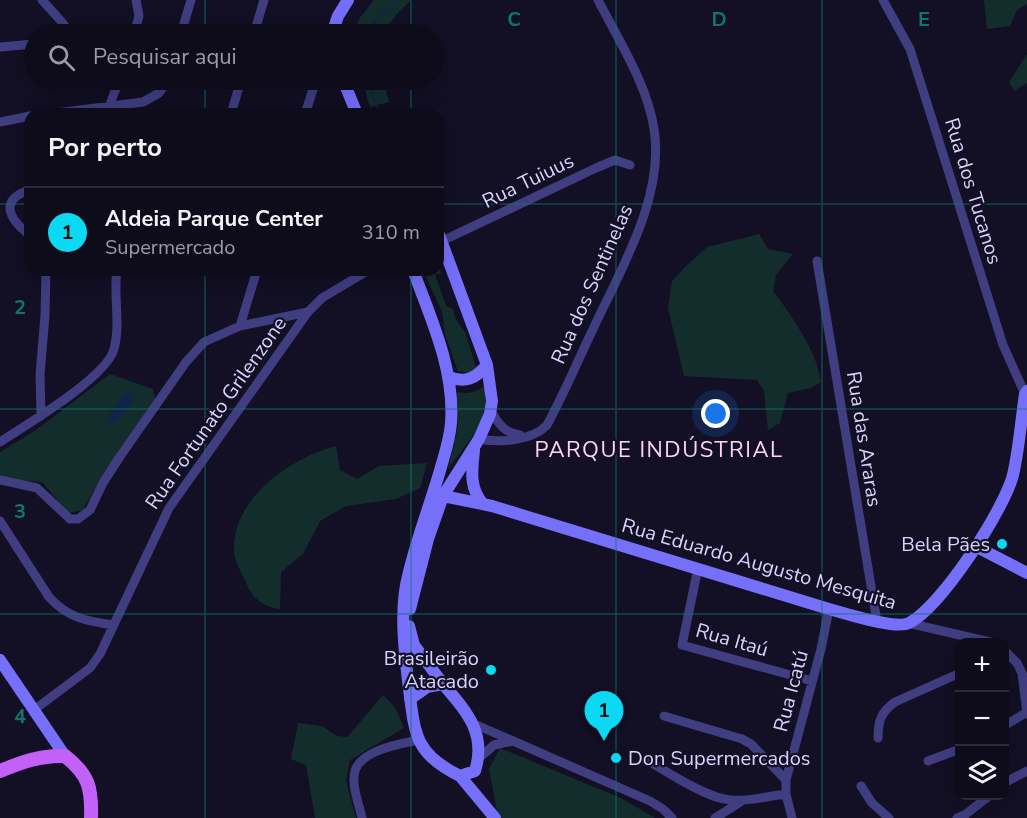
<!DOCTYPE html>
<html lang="pt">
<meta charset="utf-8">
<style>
:root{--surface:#0e0b1b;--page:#171424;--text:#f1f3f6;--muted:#9b9ba3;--line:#2e2b3a;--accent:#0bd8f2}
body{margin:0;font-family:"Nunito Sans",sans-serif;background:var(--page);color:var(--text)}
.controls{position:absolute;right:18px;bottom:18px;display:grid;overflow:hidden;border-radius:12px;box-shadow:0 6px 24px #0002}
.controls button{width:54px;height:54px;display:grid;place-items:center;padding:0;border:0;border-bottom:2px solid var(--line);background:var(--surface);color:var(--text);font:30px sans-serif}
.you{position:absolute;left:716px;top:414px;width:21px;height:21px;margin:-15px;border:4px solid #fff;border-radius:50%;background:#1a73e8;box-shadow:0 0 0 9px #1a73e833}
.badge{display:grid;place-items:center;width:39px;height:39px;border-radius:50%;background:var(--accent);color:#111;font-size:20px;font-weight:700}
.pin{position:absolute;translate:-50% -50px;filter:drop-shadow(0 2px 3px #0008)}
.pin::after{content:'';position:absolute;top:32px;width:21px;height:18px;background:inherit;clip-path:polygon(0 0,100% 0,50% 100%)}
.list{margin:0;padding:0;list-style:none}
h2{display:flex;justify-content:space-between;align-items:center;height:78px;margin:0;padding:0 24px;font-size:26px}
h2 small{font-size:20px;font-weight:400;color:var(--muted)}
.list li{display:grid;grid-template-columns:39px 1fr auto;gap:18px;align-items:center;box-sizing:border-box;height:90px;padding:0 24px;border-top:2px solid var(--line)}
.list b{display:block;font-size:22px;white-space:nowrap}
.list p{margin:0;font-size:20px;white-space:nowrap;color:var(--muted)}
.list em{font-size:20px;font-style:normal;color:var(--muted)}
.icon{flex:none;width:33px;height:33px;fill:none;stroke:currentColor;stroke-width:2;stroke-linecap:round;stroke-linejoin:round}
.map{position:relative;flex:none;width:1027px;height:818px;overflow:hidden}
.search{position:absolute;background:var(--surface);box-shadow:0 6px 24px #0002;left:24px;top:24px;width:420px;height:66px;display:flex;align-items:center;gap:15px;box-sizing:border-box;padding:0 21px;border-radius:33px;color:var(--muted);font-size:22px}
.panel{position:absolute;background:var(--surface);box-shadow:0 6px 24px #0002;left:24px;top:108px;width:420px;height:168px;border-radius:18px}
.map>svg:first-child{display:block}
.green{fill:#132d2d}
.water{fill:#102447}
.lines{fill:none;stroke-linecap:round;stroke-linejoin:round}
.stream{stroke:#102447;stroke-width:2}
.street{stroke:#403d81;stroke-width:9}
.secondary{stroke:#756ff9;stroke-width:12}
.primary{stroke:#c260f8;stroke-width:14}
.grid{fill:none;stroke:#0f766e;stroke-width:1.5;stroke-opacity:0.55}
.poi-dot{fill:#0bd8f2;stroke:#130f24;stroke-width:2}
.labels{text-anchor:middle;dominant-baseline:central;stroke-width:4.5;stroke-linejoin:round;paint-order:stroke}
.street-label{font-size:20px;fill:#d9d4fd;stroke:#130f24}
.poi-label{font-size:20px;fill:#d9d4fd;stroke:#130f24;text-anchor:end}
.quarter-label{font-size:22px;letter-spacing:1.5px;fill:#fdd6ee;stroke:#130f24}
.grid-label{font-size:20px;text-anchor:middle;font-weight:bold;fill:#0f766e;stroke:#130f24;stroke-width:4.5;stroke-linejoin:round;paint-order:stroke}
</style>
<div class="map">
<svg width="1027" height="818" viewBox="0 0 1027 818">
<rect width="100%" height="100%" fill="#130f24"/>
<path class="green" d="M374 0H411L398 13 381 34H353L359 19Z
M1027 0V4L1017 10 1010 26 987 29 984 0Z
M1027 54V83L1014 91 1009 82Z
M362 80H383L389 102 370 107Z
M759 234 768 249 793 254 776 275 773 291C792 316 817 351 821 382L811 388 788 393 780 423 768 430 764 391 757 380 684 376 668 308 672 281 686 266 707 247Z
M439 265 441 274H435L446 306 453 309 455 318 466 334 476 368 469 373 458 371 445 335 442 312 423 270H438Z
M110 374 153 389 156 401 101 478 83 510 68 513 42 482 0 479V452L36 430Z
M484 386C492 420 466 444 448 469L458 427 457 392C468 394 475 393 484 386Z
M336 446 340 470 357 479 379 466 427 463 420 488 396 499 346 506 320 521 303 554 281 572 280 609C260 606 251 597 244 578 240 570 235 561 234 552 231 499 290 458 336 446Z
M383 695 395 707 404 728 350 760 346 781 356 818H315L306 765 291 759 298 723 322 726 337 736 347 737Z
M500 748 621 798 655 818H500L497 812 489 769Z"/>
<path class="water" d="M126 391 131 392 133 402 115 423 109 424 108 417Z"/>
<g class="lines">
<path class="stream" d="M369 34 373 23 396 0
M368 80 378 109"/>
<path class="street" d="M42 0 61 21 71 34
M883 0 910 49 1003 345 1025 394
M113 34 136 31
M134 34 139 16 136 0
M181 34 191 0
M254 34 264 0
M0 47 34 44
M109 107 119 80
M49 114 143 102 159 93 168 80
M231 114 241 80
M305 114 316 80
M0 122 30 116
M30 190C0 199 7 218 30 235
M442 241 596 168 615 160 630 165
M817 261 877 622
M240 326 257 270
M491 411C498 423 504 433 520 435
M41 416 40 375 45 315 46 270
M479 439C499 443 532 441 547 425 564 394 578 360 594 327 621 269 665 196 654 129 648 86 618 39 598 0
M0 442C26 425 107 377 114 349 121 323 113 296 117 270
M0 480 37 488 70 519H78L90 510 103 483 119 458 186 362 204 342 240 326 308 312
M0 521 49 597C68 618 86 621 113 625
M698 568 682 645 812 681
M908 623 990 642
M1004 650 1017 663 1024 677
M1022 673 1027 714
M34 710 90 668 100 654 169 508 308 312 322 298 369 270
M664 716 742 739 751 744 786 780
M472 723 650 801 663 809 672 818
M1004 726 1027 712
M878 738C878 721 881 712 895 702L960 673
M479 758 494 745 513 741
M645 759C666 771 706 798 730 800 748 802 768 796 786 794
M928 761 960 749
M1004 783 1027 771
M861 786 872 803 889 818
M362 818C359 804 351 785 355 771 361 750 400 744 418 740
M715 818 742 801
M792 818 786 794V780L821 649 829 609
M957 818 966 814 989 796"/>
<path class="secondary" d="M332 34 338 16 348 0
M343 80 357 114
M448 377C466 383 475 379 487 365
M474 450C472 471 469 486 482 503
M443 496 492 506 829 609C845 613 895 630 909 623 941 607 1004 510 1013 475 1019 449 1021 421 1025 394L1027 391
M975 546 1027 573
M410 609 428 539 443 496 479 439 490 414 492 401 487 365 438 232
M409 626 414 645 443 684
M0 660 65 756
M410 699 427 687 443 684C466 711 487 733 475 771L460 776C415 754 415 735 409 689 405 655 400 619 406 585 414 545 430 506 441 467 445 453 450 438 451 423 455 370 431 319 413 270
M460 776 495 818"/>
<path class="primary" d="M0 771C22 762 41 755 65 756 89 775 92 788 91 818"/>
</g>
<path class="grid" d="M205 0V34M411 0V34M616 0V818M822 0V818M205 80V114M411 80V114M0 204H30M438 204H1027M205 270V818M411 270V818M0 409H1027M0 614H1027"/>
<g class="poi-dot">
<circle cx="1002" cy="544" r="6"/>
<circle cx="491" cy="670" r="6"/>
<circle cx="616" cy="758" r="6"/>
</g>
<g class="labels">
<g class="street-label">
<text transform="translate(528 181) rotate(-26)">Rua Tuiuus</text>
<text transform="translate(973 191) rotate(73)">Rua dos Tucanos</text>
<text transform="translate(592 284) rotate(-66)">Rua dos Sentinelas</text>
<text transform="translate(216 413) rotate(-55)">Rua Fortunato Grilenzone</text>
<text transform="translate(864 439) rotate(81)">Rua das Araras</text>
<text transform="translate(759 564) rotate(16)">Rua Eduardo Augusto Mesquita</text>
<text transform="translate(732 640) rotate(16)">Rua Itaú</text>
<text transform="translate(791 691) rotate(-75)">Rua Icatú</text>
</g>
<g class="poi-label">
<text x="990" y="544">Bela Pães</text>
<text x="479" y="658">Brasileirão<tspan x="479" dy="23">Atacado</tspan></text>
<text x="628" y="758" text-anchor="start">Don Supermercados</text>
</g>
<g class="quarter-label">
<text x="659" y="450">PARQUE INDÚSTRIAL</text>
</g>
</g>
<g class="grid-label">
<text x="514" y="26">C</text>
<text x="719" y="26">D</text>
<text x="924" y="26">E</text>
<text x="20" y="314">2</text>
<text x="20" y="518">3</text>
<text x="20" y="723">4</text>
</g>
</svg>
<div class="controls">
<button>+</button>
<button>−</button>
<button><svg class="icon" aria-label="layers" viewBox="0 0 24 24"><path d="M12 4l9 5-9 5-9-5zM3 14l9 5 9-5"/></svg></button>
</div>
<div class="you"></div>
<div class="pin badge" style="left:604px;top:741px">1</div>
<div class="search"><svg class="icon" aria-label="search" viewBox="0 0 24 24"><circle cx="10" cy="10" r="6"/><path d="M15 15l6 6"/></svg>Pesquisar aqui</div>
<section class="panel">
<h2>Por perto<small></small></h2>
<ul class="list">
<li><span class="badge">1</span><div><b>Aldeia Parque Center</b><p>Supermercado</p></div><em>310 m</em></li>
</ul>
</section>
</div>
